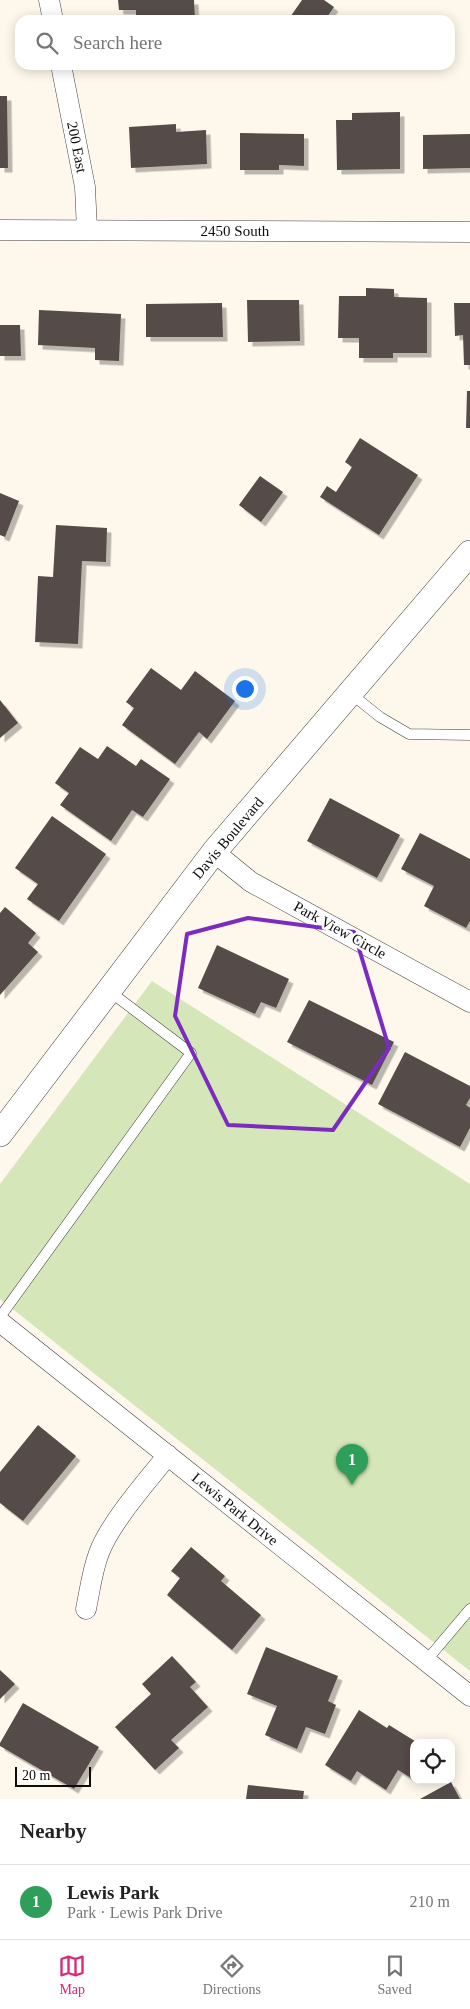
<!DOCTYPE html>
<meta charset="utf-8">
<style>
:root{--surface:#fff;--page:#f6f6f6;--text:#222;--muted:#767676;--line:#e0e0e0;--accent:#db2777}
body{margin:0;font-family:"Times New Roman",serif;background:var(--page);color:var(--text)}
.controls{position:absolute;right:15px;bottom:15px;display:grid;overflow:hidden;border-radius:10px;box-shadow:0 2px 12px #0003}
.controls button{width:45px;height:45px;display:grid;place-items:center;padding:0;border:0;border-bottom:1px solid var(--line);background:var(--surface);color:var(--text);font:25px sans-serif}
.scale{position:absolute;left:15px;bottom:12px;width:76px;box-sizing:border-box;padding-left:5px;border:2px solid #0c0c0c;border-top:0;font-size:14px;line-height:18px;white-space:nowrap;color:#0c0c0c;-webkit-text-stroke:4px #fff;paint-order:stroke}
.you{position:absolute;left:244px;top:688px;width:18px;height:18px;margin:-12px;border:4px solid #fff;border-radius:50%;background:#1a73e8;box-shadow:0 0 0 8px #1a73e833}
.badge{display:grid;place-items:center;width:32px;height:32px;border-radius:50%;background:var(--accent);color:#fff;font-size:16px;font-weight:700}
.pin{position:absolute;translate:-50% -41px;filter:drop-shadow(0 1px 2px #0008)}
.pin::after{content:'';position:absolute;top:26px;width:18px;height:15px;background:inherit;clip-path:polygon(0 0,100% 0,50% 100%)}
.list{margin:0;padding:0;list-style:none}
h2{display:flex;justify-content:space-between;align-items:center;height:65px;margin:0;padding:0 20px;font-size:21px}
h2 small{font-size:16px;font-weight:400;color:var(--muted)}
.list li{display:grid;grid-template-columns:32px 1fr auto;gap:15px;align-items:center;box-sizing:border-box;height:75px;padding:0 20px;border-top:1px solid var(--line)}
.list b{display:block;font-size:19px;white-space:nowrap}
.list p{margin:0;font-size:16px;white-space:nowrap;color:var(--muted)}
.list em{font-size:16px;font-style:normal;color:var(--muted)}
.icon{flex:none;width:28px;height:28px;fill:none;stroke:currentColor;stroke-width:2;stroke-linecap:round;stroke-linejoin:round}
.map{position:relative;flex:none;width:470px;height:1799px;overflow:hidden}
.search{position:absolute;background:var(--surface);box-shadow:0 2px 12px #0003;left:15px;right:15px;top:15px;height:55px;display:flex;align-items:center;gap:12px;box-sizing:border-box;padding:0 18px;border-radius:15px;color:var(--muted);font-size:19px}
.sheet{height:140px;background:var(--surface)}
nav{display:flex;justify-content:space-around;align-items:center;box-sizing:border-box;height:70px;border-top:1px solid var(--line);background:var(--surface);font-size:14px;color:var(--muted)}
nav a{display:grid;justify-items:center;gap:2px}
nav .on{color:var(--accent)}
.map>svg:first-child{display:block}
.green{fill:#d5e6b8}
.building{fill:#544c49;filter:url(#shadow)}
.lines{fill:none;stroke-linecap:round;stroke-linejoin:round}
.service-casing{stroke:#3f3f3f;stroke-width:11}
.minor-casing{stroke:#3f3f3f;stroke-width:21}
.tertiary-casing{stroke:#3f3f3f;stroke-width:26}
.service{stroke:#fff;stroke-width:10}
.minor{stroke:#fff;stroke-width:20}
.tertiary{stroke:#fff;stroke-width:25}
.marked{fill:none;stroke:#7b2cbf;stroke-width:4;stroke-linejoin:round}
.labels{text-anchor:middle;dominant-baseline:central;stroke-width:5;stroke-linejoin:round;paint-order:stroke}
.street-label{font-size:15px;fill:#0c0c0c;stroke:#fff}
</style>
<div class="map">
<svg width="470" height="1799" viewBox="0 0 470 1799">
<defs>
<filter id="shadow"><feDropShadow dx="4.5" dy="4.5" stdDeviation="0" flood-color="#0004"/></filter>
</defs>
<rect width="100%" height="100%" fill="#fef8ec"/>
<path class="green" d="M152 981 470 1184V1671L0 1299V1184Z"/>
<path class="building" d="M118 0H194L195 20H136V10H119Z
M302 0H324L334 7 325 20H288Z
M0 96H7L8 168H0Z
M400 112V169L337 170 336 120H352V113Z
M176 124V132L206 130 207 164 131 168 129 127Z
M240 133 304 134V166L279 165V170H240Z
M470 134V168L423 169V135Z
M366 288 394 289V297L427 298V353H393V358H359V338H338L339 296H366Z
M247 300H299L300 341 248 342Z
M222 303 223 337H146V304Z
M454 303H470V365H464L463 335 455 336Z
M39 310 121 314 119 361 95 360V348L38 345Z
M0 325H20L21 356H0Z
M467 391H470V428H466Z
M360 438 418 475 379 535 320 497 327 486 336 492 352 467 345 462Z
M260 476 283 492 261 522 239 505Z
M0 493 19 501 5 537 0 535Z
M56 525 107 528 106 562 82 561 78 644 35 642 38 576 53 577Z
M151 668 181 690 195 671 235 701 207 739 199 732 175 764 122 725 134 708 126 702Z
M0 700 18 723 0 738Z
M107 746 136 766 141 759 170 779 143 817 132 810 111 841 60 805 69 793 55 783 80 747 98 759Z
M330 798 400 835 377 878 307 841Z
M52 816 106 854 59 921 27 899 38 884 15 868Z
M420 833 470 859V921L466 928 424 906 434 886 401 869Z
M5 907 36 933 28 943 38 952 0 995V913Z
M217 945 289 979 276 1008 261 1002 255 1014 198 988Z
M309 1000 394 1042 372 1085 287 1042Z
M405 1052 470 1086V1098L466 1105 470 1108V1128L460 1147 378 1104Z
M38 1425 76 1456 23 1521 0 1503V1472Z
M191 1547 225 1576 221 1581 261 1615 232 1650 167 1595 180 1578 171 1571Z
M266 1647 338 1676 328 1701 336 1705 325 1734 306 1727 297 1749 265 1735 277 1706 247 1694Z
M172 1656 196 1682 190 1687 208 1707 171 1740 179 1748 155 1770 115 1727 151 1694 142 1684Z
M0 1670 15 1684 0 1699Z
M23 1703 99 1747 74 1789 0 1746V1743Z
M359 1710 387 1728 389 1725 418 1743H414V1775L411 1778 398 1770 386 1790 357 1771 351 1781 325 1765Z
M451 1782 460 1799H420Z
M248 1785 304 1791 303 1799H246Z"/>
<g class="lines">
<g class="service-casing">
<path id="service" d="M350 693 380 717 409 734 470 735
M0 1317 191 1053 109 991
M426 1661 470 1609"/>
</g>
<g class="minor-casing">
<path id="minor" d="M49 0 53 20
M61 65 85 187 87 230
M0 230 470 232
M214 852 251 882 470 1002
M0 1322 470 1696
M86 1609C90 1590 92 1571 99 1553 110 1523 147 1481 168 1455"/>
</g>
<g class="tertiary-casing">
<path id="tertiary" d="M0 1134 214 852 470 553"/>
</g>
<use href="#service" class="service"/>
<use href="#minor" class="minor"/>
<use href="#tertiary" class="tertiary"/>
</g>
<path class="marked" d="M248 918 354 932 389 1048 333 1130 228 1125 175 1016 187 934Z"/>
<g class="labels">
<g class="street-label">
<text transform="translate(77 147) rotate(79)">200 East</text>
<text x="235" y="231">2450 South</text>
<text transform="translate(228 838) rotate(-50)">Davis Boulevard</text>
<text transform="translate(340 930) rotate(29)">Park View Circle</text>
<text transform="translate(235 1509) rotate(39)">Lewis Park Drive</text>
</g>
</g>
</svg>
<div class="controls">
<button><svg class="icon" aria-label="locate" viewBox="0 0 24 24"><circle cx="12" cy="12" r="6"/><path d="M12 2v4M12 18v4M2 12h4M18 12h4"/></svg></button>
</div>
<div class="scale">20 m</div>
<div class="you"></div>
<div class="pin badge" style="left:352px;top:1485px;background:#2e9e5b">1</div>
<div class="search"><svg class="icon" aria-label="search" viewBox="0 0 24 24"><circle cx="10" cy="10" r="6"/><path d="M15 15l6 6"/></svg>Search here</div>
</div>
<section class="sheet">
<h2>Nearby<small></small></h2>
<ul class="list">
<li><span class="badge" style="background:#2e9e5b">1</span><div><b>Lewis Park</b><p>Park · Lewis Park Drive</p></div><em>210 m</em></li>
</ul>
</section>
<nav>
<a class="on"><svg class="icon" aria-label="map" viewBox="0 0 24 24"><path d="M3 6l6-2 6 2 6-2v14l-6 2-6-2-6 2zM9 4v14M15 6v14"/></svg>Map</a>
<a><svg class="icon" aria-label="directions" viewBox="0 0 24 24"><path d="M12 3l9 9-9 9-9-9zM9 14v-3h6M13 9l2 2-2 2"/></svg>Directions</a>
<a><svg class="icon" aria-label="saved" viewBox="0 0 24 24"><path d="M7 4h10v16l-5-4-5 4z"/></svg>Saved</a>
</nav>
